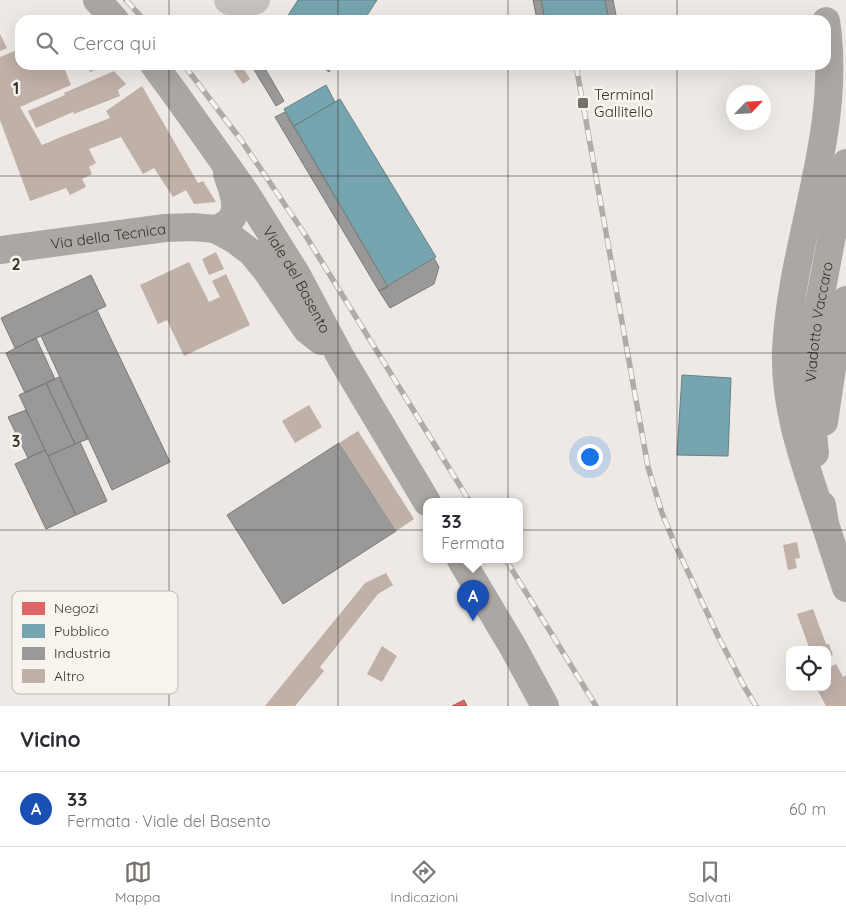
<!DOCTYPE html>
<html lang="it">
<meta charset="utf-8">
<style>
:root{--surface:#fff;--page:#f2f2f3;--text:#2b2b33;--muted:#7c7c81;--line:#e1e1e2;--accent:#77716c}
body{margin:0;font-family:Quicksand,sans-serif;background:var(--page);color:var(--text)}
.controls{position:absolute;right:15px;bottom:15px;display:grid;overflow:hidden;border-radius:10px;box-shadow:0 5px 20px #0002}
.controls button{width:45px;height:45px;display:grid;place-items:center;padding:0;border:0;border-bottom:1px solid var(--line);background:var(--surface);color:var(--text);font:25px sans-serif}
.compass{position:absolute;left:726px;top:85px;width:45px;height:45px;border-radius:50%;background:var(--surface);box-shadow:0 5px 20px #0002;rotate:65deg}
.you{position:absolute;left:589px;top:456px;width:18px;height:18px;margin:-12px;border:4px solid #fff;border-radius:50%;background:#1a73e8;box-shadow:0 0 0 8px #1a73e833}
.badge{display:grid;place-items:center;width:32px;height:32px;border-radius:50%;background:var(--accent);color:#fff;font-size:16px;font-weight:700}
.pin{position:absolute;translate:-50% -41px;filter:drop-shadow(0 1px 2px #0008)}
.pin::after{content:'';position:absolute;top:26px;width:18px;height:15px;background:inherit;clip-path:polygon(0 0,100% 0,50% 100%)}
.popup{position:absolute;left:423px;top:498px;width:100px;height:65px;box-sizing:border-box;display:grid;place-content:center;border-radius:10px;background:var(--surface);filter:drop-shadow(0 1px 4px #0005);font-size:16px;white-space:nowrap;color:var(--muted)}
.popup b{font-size:19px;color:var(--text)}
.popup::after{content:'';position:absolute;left:50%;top:100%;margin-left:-10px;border:10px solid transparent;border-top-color:var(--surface)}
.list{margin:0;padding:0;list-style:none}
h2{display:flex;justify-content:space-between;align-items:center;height:65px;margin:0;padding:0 20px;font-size:21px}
h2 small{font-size:16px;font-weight:400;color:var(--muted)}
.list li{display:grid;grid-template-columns:32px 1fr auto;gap:15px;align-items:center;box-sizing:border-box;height:75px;padding:0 20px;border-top:1px solid var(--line)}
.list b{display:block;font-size:19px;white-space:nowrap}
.list p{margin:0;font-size:16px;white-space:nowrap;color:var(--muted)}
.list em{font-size:16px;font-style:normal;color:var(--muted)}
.icon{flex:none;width:28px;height:28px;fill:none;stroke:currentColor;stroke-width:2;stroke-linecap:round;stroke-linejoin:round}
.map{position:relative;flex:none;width:846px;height:706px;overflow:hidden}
.search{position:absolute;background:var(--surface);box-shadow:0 5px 20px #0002;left:15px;right:15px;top:15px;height:55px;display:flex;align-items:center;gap:12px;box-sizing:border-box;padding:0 18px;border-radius:15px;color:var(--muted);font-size:19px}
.sheet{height:140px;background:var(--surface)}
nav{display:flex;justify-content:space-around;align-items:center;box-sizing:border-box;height:70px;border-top:1px solid var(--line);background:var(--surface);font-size:14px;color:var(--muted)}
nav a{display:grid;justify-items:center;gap:2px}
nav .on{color:var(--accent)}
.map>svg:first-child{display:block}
.shops{fill:#e06666;stroke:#ad5654}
.public{fill:#76a5af;stroke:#638287}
.industry{fill:#999;stroke:#7c7a78}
.building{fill:#bfb0a8}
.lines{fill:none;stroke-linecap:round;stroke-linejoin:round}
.minor{stroke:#c7c2bd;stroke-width:28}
.major{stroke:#aca7a2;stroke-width:28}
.rail-casing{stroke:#afaba8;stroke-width:5.5}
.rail{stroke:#f8f4ed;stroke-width:4;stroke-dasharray:11;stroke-linecap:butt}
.grid{fill:none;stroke:#37302b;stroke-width:1;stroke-opacity:0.55}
.poi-dot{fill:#77716c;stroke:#f8f4ed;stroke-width:2}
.labels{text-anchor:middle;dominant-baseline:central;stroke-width:5;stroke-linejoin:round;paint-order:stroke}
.poi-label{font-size:15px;fill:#37302b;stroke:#f8f4ed;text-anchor:start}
.street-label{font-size:15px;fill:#37302b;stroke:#f8f4ed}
.key{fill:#f8f4ed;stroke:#beb9b3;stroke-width:1}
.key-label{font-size:14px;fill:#37302b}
.grid-label{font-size:16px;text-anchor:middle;font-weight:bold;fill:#37302b;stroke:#f8f4ed;stroke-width:5;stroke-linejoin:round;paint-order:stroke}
</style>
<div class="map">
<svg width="846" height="706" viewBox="0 0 846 706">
<rect width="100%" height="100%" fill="#eee9e4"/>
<path class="shops" d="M464 700 467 706H452Z"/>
<path class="public" d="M298 0H377L364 20H285Z
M541 0H605L609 20H545Z
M320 65H333L329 72Z
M326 85 335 102 294 126 284 109Z
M340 99 436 257 388 287 294 126Z
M682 375 731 378 728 456 677 455Z"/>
<path class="industry" d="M533 0H541L545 20H537Z
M605 0H613L617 20H609Z
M259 65H263L284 101 276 106 253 68Z
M285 112 316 165 388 287 379 291 275 117Z
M434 258 439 267 434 284 390 308 379 291Z
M91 275 106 306 15 348 1 318Z
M97 310 170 462 112 490 41 336Z
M36 338 55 379 25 393 6 353Z
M59 377 88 439 75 444 46 383Z
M46 383 75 444 48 456 19 395Z
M26 410 45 450 28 458 8 417Z
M80 442 107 501 76 515 48 456Z
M339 443 396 531 283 604 227 515Z
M45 450 76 515 46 529 15 464Z"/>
<path class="building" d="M0 34 7 48 0 51Z
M20 49V65H50L51 69 60 65H63L71 85 20 107 42 145 61 137 110 118 106 111 142 86 198 183 203 181 216 202 194 204 186 190 173 197 154 168 143 174 121 137 89 149 96 163 89 167 92 174 82 179 86 187 70 195 66 188 30 201 0 120V57Z
M86 65H103L104 66 90 72Z
M242 66 250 79 243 84 234 71Z
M114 71 126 84 118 90 120 96 74 114 73 112 36 128 28 111 65 95 64 93Z
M216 252 224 269 209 275 202 259Z
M189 262 209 302 220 297 212 281 226 274 250 325 184 356 167 320 158 324 140 285Z
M309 405 322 427 295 443 282 421Z
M358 431 414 519 396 531 339 443Z
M797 542 800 558 795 559 797 568 788 570 783 545Z
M386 573 393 585 378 594 320 667 324 671 295 706H265L365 583Z
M813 609 826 644H829L833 655 827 657V650H810L797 614Z
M382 646 397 656 382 682 367 674Z
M836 664 843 677 846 675V706H826L818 691 820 690 818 687H827V669Z"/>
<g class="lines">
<path class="minor" d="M228 0C237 7 246 4 256 0"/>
<g class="major">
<path d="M97 0 115 20"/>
<path id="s1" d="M154 65 179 99 245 192 297 275 340 356 427 502"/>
<path d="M215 229C219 228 223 226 226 224 243 212 232 189 227 174"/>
<path id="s2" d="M0 250 165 228 193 227 215 229 235 240 252 253 266 270 307 330 321 341"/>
<path d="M824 422 833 361 846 300"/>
<path id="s3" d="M815 453 809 392 812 353 817 314 846 163"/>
<path d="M822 505 825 524 846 588"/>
<path d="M825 524C806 467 784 411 786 351 791 240 843 133 826 21"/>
<path d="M461 560 513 647 545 706"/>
</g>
<g class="rail-casing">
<path id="rail" d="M126 0 144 20
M184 65 241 140 304 233 470 502
M576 65 648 467 662 513 674 542 719 638 745 688 756 706
M506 560 596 706"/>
</g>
<use href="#rail" class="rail"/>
</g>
<path class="grid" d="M169 0V20M338 0V20M508 0V20M677 0V20M169 65V706M338 65V706M508 65V706M677 65V706M0 176H846M0 353H846M0 530H846"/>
<rect class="poi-dot" x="577" y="97" width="12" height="12" rx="2.5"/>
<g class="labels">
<g class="poi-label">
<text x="594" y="94">Terminal<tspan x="594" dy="17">Gallitello</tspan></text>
</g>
<g class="street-label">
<text stroke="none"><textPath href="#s2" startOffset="109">Via della Tecnica</textPath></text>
<text stroke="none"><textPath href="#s1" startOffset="258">Viale del Basento</textPath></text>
<text stroke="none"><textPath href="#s3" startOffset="132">Viadotto Vaccaro</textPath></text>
</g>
</g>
<rect x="12" y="591" width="166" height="103" rx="8" class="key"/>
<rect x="22" y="602" width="23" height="13" fill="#e06666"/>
<rect x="22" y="624" width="23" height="14" fill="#76a5af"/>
<rect x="22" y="647" width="23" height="13" fill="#999"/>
<rect x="22" y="669" width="23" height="14" fill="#bfb0a8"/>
<g class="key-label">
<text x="54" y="613">Negozi</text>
<text x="54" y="636">Pubblico</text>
<text x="54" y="658">Industria</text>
<text x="54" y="681">Altro</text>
</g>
<g class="grid-label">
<text x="16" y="94">1</text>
<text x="16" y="270">2</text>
<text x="16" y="447">3</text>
</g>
</svg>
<div class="controls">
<button><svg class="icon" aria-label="locate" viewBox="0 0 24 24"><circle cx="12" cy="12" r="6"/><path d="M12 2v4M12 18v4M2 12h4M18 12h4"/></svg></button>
</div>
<svg class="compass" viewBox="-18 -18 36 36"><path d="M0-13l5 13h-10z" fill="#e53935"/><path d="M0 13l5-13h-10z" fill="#7c7c81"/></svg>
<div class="you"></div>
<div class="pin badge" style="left:473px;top:621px;background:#1a4fb4">A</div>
<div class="popup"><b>33</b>Fermata</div>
<div class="search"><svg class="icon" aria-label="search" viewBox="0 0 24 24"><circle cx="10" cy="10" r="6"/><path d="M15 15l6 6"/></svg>Cerca qui</div>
</div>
<section class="sheet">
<h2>Vicino<small></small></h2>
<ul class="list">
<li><span class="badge" style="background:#1a4fb4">A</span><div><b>33</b><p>Fermata · Viale del Basento</p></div><em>60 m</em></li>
</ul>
</section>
<nav>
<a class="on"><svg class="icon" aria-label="map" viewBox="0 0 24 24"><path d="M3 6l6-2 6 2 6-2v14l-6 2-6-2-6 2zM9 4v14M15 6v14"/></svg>Mappa</a>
<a><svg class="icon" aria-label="directions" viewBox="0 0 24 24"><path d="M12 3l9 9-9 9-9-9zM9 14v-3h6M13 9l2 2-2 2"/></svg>Indicazioni</a>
<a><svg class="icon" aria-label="saved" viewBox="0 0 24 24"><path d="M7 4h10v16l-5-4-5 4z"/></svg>Salvati</a>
</nav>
